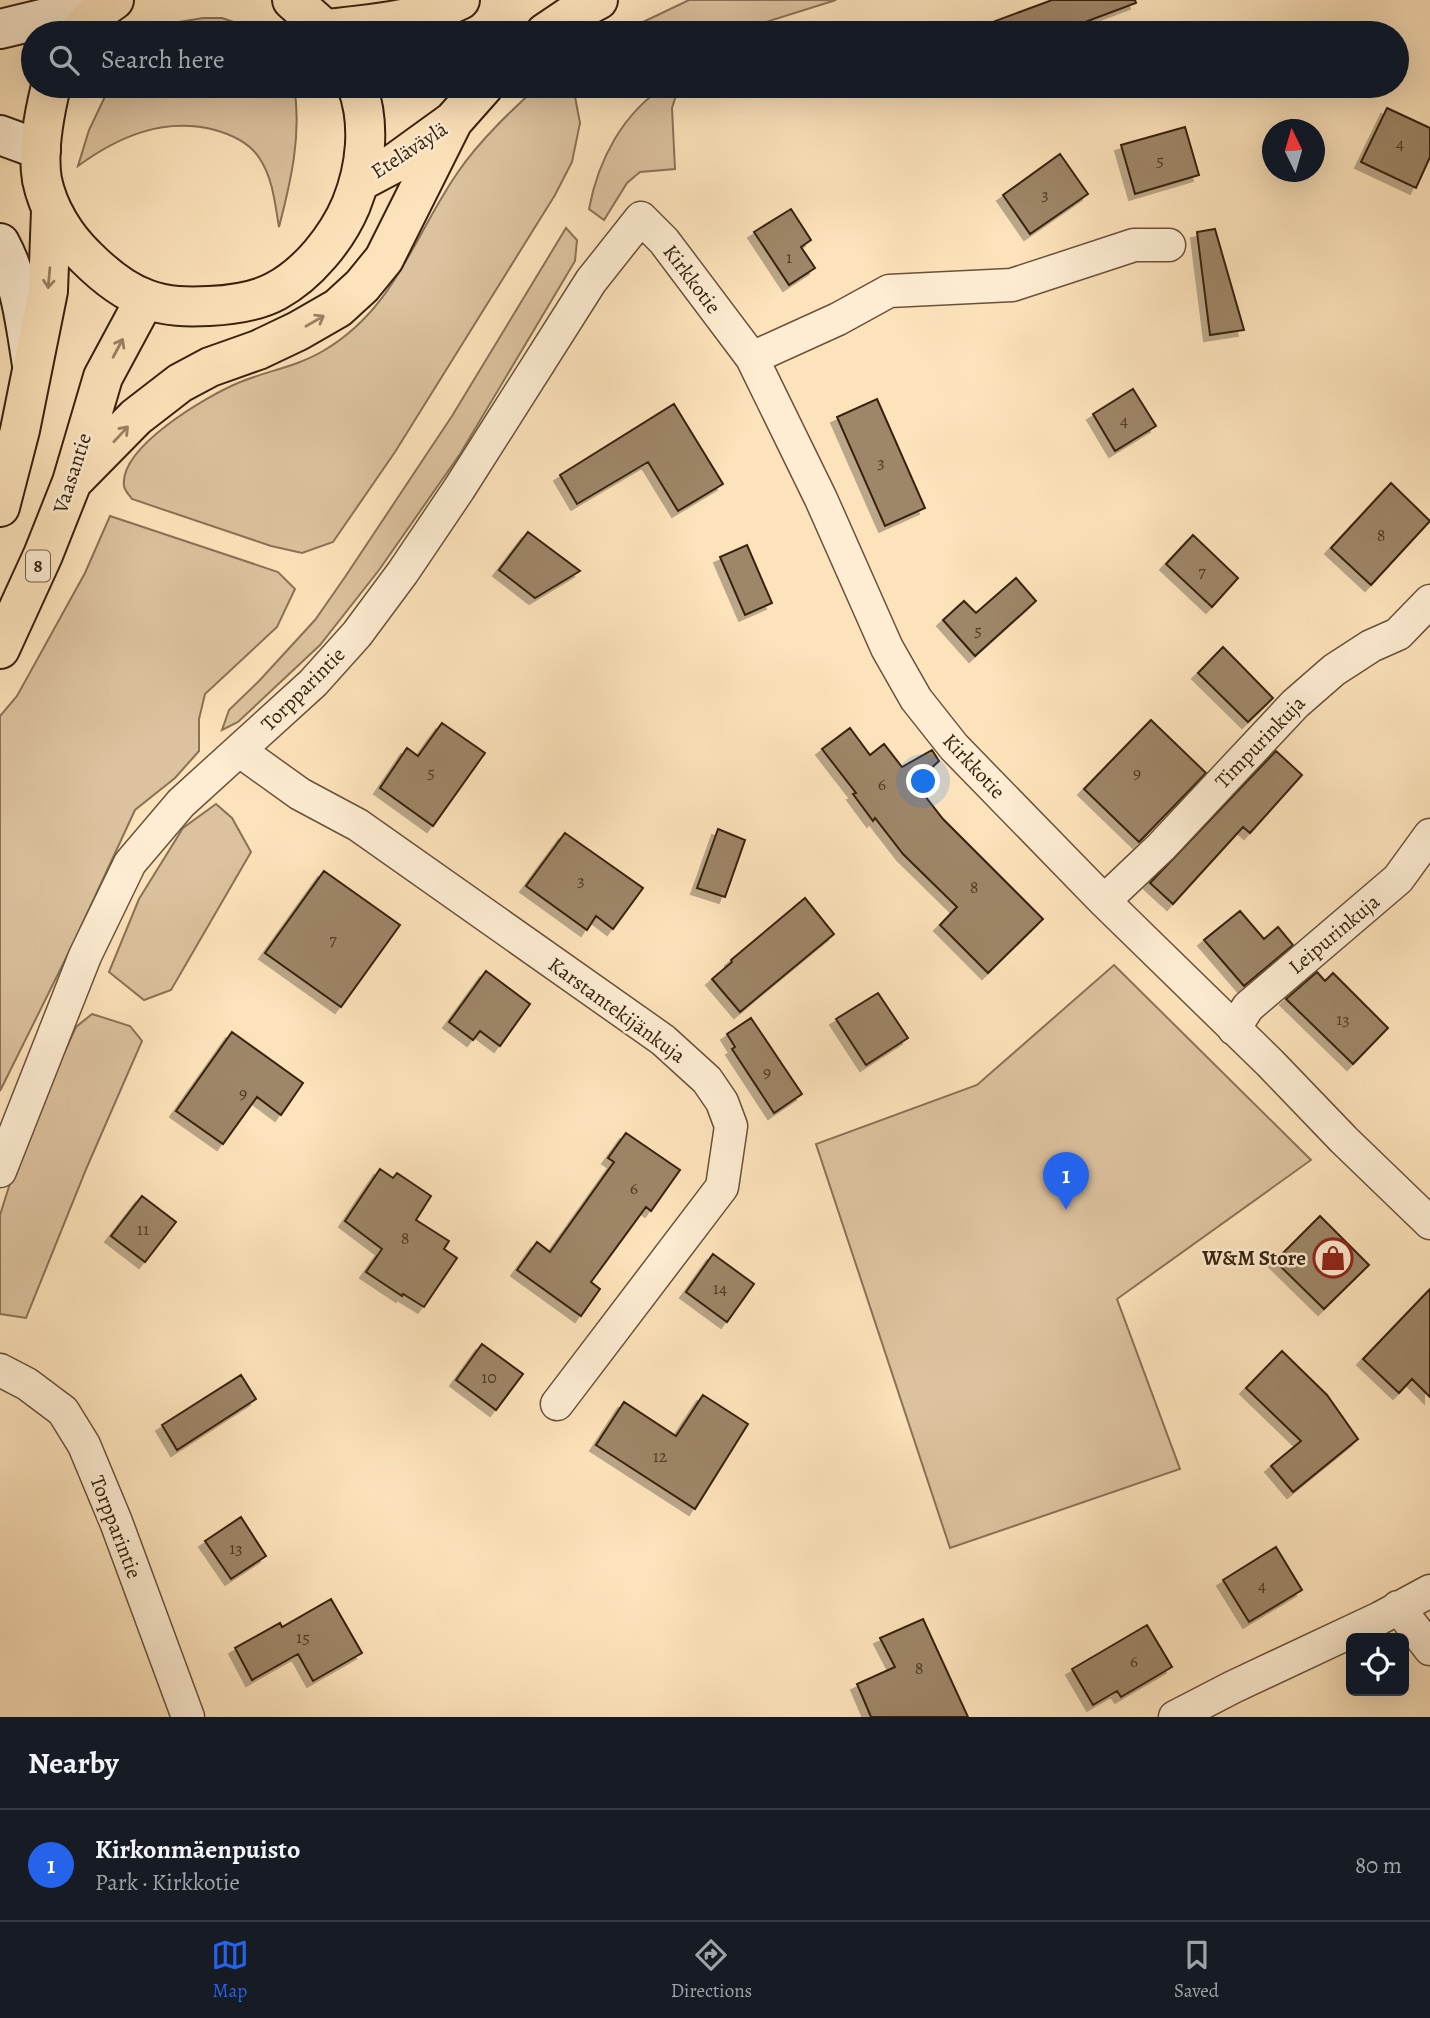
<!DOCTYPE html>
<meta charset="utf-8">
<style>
:root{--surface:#171b24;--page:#242831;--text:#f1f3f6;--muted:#9ea1a6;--line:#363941;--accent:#2563eb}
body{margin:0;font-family:Alegreya,serif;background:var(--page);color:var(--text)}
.controls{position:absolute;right:21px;bottom:21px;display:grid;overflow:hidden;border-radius:10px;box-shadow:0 7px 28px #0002}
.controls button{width:63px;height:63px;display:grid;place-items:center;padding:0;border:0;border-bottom:2px solid var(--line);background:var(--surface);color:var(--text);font:35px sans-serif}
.compass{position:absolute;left:1262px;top:119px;width:63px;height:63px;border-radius:50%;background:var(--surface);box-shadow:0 7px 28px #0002;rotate:355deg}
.you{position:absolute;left:924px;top:782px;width:24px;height:24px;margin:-18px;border:5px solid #fff;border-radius:50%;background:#1a73e8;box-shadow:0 0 0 10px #1a73e833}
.badge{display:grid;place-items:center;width:46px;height:46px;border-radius:50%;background:var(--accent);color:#fff;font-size:23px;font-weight:700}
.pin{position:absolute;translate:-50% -58px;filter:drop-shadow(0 2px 4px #0008)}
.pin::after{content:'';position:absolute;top:37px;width:24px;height:21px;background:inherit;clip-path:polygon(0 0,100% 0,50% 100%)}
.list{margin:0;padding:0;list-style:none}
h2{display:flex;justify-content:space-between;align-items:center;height:91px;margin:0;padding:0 28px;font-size:30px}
h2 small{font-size:23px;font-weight:400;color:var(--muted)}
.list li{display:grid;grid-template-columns:46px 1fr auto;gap:21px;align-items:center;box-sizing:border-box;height:112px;padding:0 28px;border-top:2px solid var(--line)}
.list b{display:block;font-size:26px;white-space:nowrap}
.list p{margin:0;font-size:23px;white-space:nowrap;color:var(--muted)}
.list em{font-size:23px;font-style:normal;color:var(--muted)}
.icon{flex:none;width:38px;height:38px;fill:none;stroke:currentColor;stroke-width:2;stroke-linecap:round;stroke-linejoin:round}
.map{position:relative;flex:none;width:1430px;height:1717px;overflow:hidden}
.search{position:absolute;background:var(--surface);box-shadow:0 7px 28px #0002;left:21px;right:21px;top:21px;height:77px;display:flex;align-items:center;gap:18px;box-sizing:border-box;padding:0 24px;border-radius:38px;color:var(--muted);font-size:26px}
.sheet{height:203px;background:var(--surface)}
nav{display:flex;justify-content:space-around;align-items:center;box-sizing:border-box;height:98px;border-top:2px solid var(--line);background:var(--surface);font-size:19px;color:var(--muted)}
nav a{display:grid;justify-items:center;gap:4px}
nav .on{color:var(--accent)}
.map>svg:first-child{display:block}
.green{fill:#dcc29e;stroke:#8a7256;stroke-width:2}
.building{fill:#9e8668;stroke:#38220e;stroke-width:2;filter:url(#shadow)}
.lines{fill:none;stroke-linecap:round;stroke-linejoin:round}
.minor-casing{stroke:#695239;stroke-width:35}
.secondary-casing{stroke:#38220e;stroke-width:42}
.trunk-casing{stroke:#38220e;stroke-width:42}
.minor{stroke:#feedd3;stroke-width:32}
.secondary{stroke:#feedd3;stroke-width:38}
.trunk{stroke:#fde3bb;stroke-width:38}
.oneway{stroke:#9a8264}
.labels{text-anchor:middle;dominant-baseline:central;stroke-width:5;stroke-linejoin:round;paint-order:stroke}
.number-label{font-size:18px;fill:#523b24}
.shield{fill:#feedd3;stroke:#735f49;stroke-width:2}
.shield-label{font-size:19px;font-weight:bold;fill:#38220e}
.street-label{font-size:21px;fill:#38220e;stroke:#feedd3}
.poi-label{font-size:21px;font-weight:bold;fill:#38220e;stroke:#feedd3;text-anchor:end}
</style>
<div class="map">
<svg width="1430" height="1717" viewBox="0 0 1430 1717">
<defs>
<filter id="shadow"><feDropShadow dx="-6" dy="6" stdDeviation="0" flood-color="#0004"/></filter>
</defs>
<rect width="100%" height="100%" fill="#fde3bb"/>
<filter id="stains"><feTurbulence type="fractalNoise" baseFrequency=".00286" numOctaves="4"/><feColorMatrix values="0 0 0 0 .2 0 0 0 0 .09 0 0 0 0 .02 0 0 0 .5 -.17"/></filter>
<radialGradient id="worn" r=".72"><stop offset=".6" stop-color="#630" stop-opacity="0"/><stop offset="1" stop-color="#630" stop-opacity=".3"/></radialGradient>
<path class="green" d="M689 0H836L731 33H620Z
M203 18H222L266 33H143L173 23Z
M110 86H294C302 133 291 181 279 227 275 204 273 179 260 159 250 143 233 135 215 130 164 117 119 136 78 166L89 130Z
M538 86H573L580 123 572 162 555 195 395 452 333 542 302 553 271 546 132 499C129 495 125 491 124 486 119 447 207 396 238 383 266 371 296 367 323 351 395 309 413 237 458 172 480 140 510 112 538 86Z
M665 86H679L672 108 675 169 640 172 627 183 604 220 589 209C598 160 623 113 665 86Z
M566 228 577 240 575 261 460 454 379 570 320 645 238 722 222 730 229 710 259 681 315 620 345 577 452 416Z
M110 516 278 572 295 589 277 627 205 694 199 719V751L175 778 135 810 72 946 0 1091V716L17 696 85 573Z
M216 804 232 818 251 852 171 990 144 1000 109 972 139 899 183 828Z
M1114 965 1311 1160 1117 1299 1180 1469 950 1548 816 1144 977 1085Z
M92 1014 130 1026 142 1041 87 1167 26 1318 0 1314V1215L23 1142 76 1027Z"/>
<path class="building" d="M1052 0H1135L1136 3 1056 33H972L971 30Z
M1387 108 1430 128V157L1416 188 1361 162Z
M1185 127 1199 175 1135 194 1121 145Z
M1060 154 1088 194 1030 234 1003 195Z
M791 209 811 240 801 247 815 268 789 285 754 232Z
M1215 229 1244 330 1210 335 1197 232Z
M1133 389 1156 426 1115 451 1093 414Z
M877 399 925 508 885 526 837 417Z
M674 404 723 484 678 511 648 462 577 504 560 475Z
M1391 483 1430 521 1371 585 1331 548Z
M528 532 580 571 535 598 499 570Z
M1193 535 1238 578 1212 607 1166 564Z
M747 545 772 603 745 615 720 557Z
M1016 578 1036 601 975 656 943 620 964 601 976 613Z
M1223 647 1273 698 1248 722 1198 673Z
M1151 720 1206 773 1139 842 1084 789Z
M442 723 485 753 433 826 380 788 407 748 418 756Z
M850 728 870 755 884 744 902 767 932 750 939 761 915 783 943 819 1043 919 988 973 940 925 957 907 903 854 875 818 873 821 853 794 856 793 822 749Z
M1276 751 1302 775 1250 833 1243 827 1173 904 1150 883Z
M718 829 745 840 725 897 697 888Z
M565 833 643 888 613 929 596 916 587 930 526 886Z
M324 871 400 925 341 1007 265 953Z
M805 898 834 934 740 1012 712 979 732 962 731 960Z
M1240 911 1264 939 1278 927 1293 945 1244 986 1204 940Z
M486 971 530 1004 500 1046 480 1031 473 1040 449 1022Z
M1317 972 1325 981 1333 973 1388 1028 1353 1064 1286 999Z
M878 993 908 1038 866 1065 836 1019Z
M751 1018 802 1094 774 1113 732 1049 735 1047 727 1034Z
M232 1032 303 1083 281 1115 257 1097 223 1144 176 1111Z
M626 1133 680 1170 651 1211 646 1207 591 1282 600 1289 581 1316 517 1270 537 1242 550 1252 614 1162 608 1158Z
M380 1169 393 1178 397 1173 431 1196 416 1220 449 1241 444 1249 457 1258 424 1307 403 1294 402 1296 366 1272 382 1249 345 1221Z
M142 1196 176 1222 145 1262 111 1236Z
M1320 1216 1369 1265 1324 1309 1275 1261Z
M713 1254 754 1284 727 1322 686 1292Z
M1430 1289V1397L1412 1379 1399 1393 1363 1359Z
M482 1344 523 1374 496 1410 456 1380Z
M1282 1351 1327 1395 1358 1439 1293 1492 1271 1466 1301 1441 1246 1388Z
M241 1375 256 1399 177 1450 162 1425Z
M703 1395 748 1424 695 1509 596 1445 624 1402 676 1436Z
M241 1517 266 1556 231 1579 205 1541Z
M1276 1547 1302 1590 1249 1622 1223 1580Z
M331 1599 362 1653 313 1681 298 1654 252 1680 235 1648 280 1623 282 1627Z
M923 1619 968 1717H871L857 1684 895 1667 880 1638Z
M1147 1625 1172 1667 1121 1697 1117 1691 1093 1705 1072 1669Z"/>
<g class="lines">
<g class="minor-casing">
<path id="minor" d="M752 358 838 319 889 291 1012 285 1134 245H1169
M240 751 300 794 358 825 663 1040 707 1080 722 1102 731 1126 722 1187 557 1404
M1104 901 1161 847 1295 704 1334 670 1371 646 1398 634 1430 601
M1234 1029 1248 1007 1398 879 1430 835
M0 1171 85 956 130 863 181 803 313 683 357 634 403 572 459 489 591 281 641 218 664 241 752 358 821 499 887 648 916 699 954 747 1104 901 1270 1063 1344 1140 1430 1223
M0 1370 27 1384 63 1411 84 1445 116 1522 188 1717
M1398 1607 1430 1649
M1175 1717 1233 1687 1380 1618 1430 1591"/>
</g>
<g class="secondary-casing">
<path id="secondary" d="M0 29 46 18 98 11
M0 135 41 150
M0 243C21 282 25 321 32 365"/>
</g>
<g class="trunk-casing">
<path id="trunk" d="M292 0 329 33
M326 29C372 24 418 21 460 0
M78 33 98 11 114 0
M545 33 579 10 598 0
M51 86C44 115 37 150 42 180 48 209 65 237 86 257 103 274 123 291 146 299 167 307 188 307 209 306 231 305 256 302 276 291 308 274 337 238 351 205 366 168 371 124 357 86
M361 181 395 163 453 121 484 86
M72 482 136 417 180 383 210 367 258 350 298 331 338 308 362 286 384 259 453 121
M0 507 20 430 48 291 51 210
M0 649 43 555 72 482 103 377 145 299"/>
</g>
<use href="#minor" class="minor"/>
<use href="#secondary" class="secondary"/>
<use href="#trunk" class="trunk"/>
</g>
<defs><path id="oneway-shaft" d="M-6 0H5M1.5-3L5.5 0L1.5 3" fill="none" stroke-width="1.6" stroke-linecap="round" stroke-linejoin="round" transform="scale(1.75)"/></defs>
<g class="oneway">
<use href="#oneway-shaft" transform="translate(49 278) rotate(95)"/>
<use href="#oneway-shaft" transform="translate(315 321) rotate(-30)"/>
<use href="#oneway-shaft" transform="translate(118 348) rotate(-62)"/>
<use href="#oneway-shaft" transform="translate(121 434) rotate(-47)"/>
</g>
<defs>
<g id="shop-ring" transform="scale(2.0125)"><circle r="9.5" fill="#feedd3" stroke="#8f2418" stroke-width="1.5"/><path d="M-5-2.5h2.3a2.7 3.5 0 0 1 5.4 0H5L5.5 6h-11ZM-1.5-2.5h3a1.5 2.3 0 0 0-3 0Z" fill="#8f2418"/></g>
</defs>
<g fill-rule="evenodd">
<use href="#shop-ring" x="1333" y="1258"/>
</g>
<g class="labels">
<g class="number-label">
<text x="1400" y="143">4</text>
<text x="1160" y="160">5</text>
<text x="1045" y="194">3</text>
<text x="789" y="257">1</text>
<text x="1124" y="420">4</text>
<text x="881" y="462">3</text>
<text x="1381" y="535">8</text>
<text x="1202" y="571">7</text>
<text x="978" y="630">5</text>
<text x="431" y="772">5</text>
<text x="1137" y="773">9</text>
<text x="882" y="784">6</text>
<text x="581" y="880">3</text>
<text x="974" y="887">8</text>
<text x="333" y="939">7</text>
<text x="1343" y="1019">13</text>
<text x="767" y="1072">9</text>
<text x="243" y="1093">9</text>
<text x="634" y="1188">6</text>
<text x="143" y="1229">11</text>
<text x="405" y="1238">8</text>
<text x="720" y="1288">14</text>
<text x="489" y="1377">10</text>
<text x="660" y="1456">12</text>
<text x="236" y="1548">13</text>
<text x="1262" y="1585">4</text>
<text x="303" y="1637">15</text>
<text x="1134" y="1661">6</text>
<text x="919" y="1668">8</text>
</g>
<rect class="shield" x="26" y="550.5" width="24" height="31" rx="5"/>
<g class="shield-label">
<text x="38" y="566">8</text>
</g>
<g class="street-label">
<text transform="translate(409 150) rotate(-33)">Eteläväylä</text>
<text transform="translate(692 279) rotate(53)">Kirkkotie</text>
<text transform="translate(72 473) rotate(-72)">Vaasantie</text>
<text transform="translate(303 689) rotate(-45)">Torpparintie</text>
<text transform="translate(1260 742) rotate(-46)">Timpurinkuja</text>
<text transform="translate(974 766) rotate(47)">Kirkkotie</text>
<text transform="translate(1334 934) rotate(-40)">Leipurinkuja</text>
<text transform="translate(617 1010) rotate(36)">Karstantekijänkuja</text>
<text transform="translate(116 1527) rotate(69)">Torpparintie</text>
</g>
<g class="poi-label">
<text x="1306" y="1258">W&amp;M Store</text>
</g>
</g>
<rect width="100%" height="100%" filter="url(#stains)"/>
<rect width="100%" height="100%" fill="url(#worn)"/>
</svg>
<div class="controls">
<button><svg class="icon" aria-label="locate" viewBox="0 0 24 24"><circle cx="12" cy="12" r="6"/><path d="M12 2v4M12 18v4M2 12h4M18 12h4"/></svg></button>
</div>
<svg class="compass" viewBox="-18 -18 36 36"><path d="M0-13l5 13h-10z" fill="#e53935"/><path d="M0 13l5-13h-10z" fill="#9ea1a6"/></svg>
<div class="you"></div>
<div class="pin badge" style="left:1066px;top:1210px">1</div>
<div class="search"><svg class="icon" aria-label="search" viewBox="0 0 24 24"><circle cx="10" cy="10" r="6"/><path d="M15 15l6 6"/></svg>Search here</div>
</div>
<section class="sheet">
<h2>Nearby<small></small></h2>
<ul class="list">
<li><span class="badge">1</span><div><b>Kirkonmäenpuisto</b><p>Park · Kirkkotie</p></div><em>80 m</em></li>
</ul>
</section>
<nav>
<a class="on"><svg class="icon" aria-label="map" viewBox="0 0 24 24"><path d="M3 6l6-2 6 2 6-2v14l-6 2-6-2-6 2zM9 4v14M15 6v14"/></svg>Map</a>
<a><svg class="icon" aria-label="directions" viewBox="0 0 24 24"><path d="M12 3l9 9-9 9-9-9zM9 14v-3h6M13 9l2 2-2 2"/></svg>Directions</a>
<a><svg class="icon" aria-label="saved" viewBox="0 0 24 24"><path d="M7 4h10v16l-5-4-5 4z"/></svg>Saved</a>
</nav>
